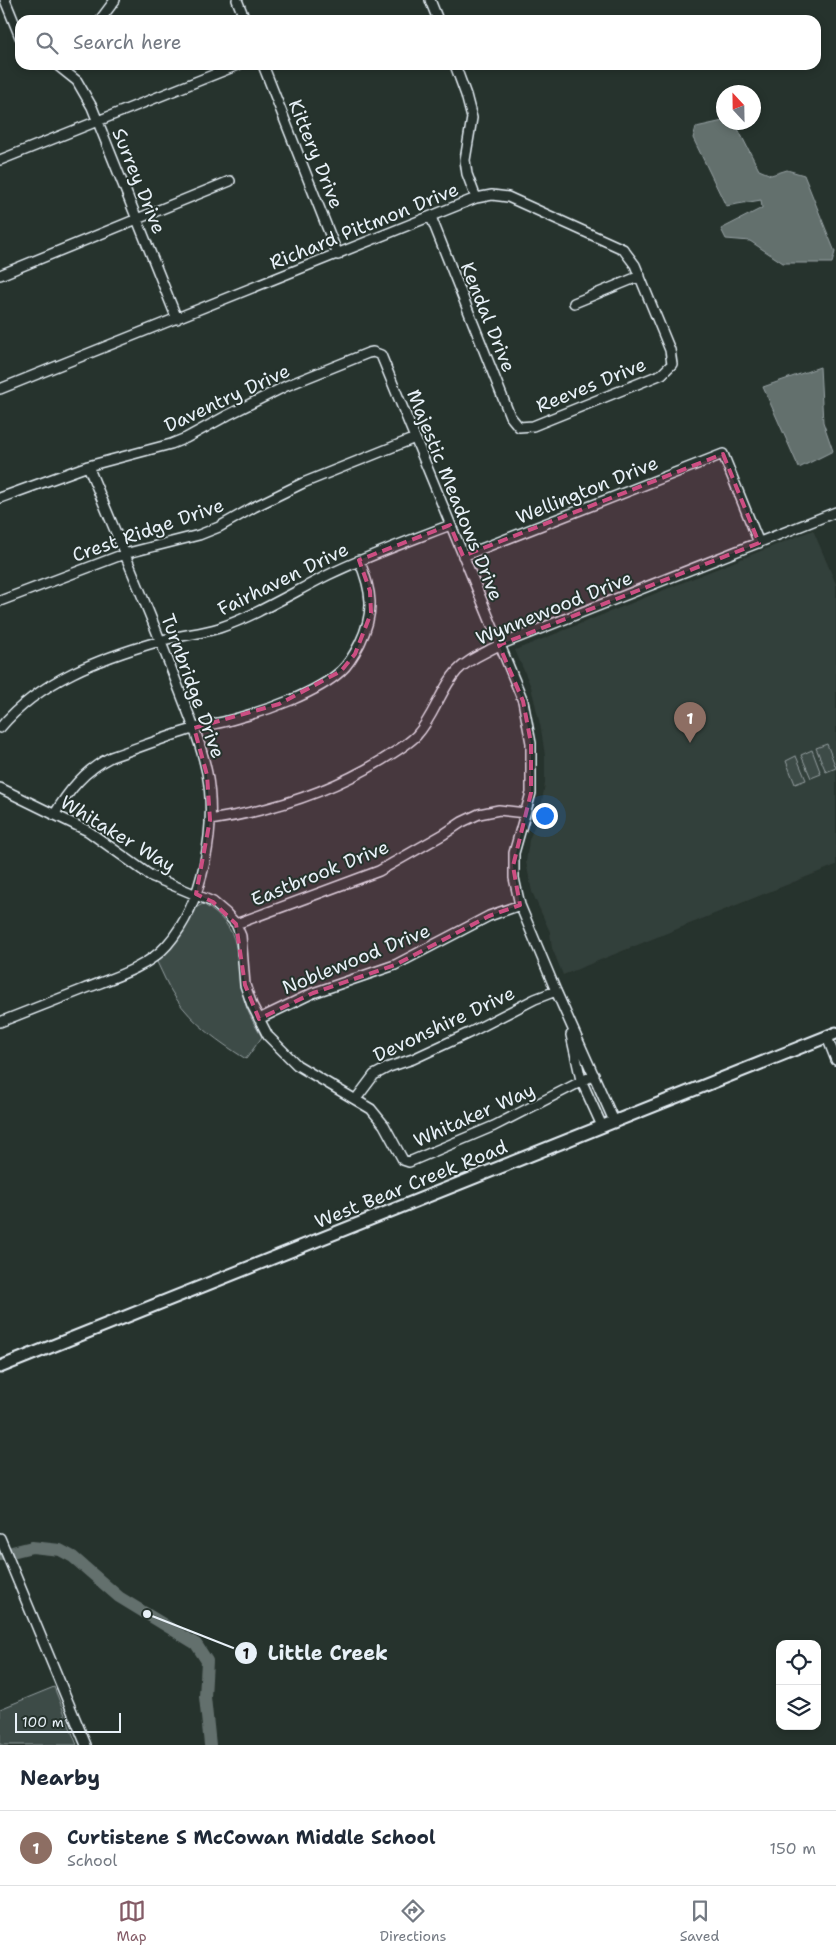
<!DOCTYPE html>
<style>
:root{--surface:#fff;--page:#f6f6f7;--text:#1f2937;--muted:#747a83;--line:#e0e1e3;--accent:#845c67}
body{margin:0;font-family:"Shantell Sans",sans-serif;background:var(--page);color:var(--text)}
.controls{position:absolute;right:15px;bottom:15px;display:grid;overflow:hidden;border-radius:10px;box-shadow:0 2px 8px #0003}
.controls button{width:45px;height:45px;display:grid;place-items:center;padding:0;border:0;border-bottom:1px solid var(--line);background:var(--surface);color:var(--text);font:25px sans-serif}
.compass{position:absolute;left:716px;top:85px;width:45px;height:45px;border-radius:50%;background:var(--surface);box-shadow:0 2px 8px #0003;rotate:338deg}
.scale{position:absolute;left:15px;bottom:12px;width:106px;box-sizing:border-box;padding-left:5px;border:2px solid #e8f1f8;border-top:0;font-size:14px;line-height:18px;white-space:nowrap;color:#e8f1f8;-webkit-text-stroke:4px #26332d;paint-order:stroke}
.you{position:absolute;left:544px;top:815px;width:18px;height:18px;margin:-12px;border:4px solid #fff;border-radius:50%;background:#1a73e8;box-shadow:0 0 0 8px #1a73e833}
.badge{display:grid;place-items:center;width:32px;height:32px;border-radius:50%;background:var(--accent);color:#fff;font-size:16px;font-weight:700}
.pin{position:absolute;translate:-50% -41px;filter:drop-shadow(0 1px 2px #0008)}
.pin::after{content:'';position:absolute;top:26px;width:18px;height:15px;background:inherit;clip-path:polygon(0 0,100% 0,50% 100%)}
.list{margin:0;padding:0;list-style:none}
h2{display:flex;justify-content:space-between;align-items:center;height:65px;margin:0;padding:0 20px;font-size:21px}
h2 small{font-size:16px;font-weight:400;color:var(--muted)}
.list li{display:grid;grid-template-columns:32px 1fr auto;gap:15px;align-items:center;box-sizing:border-box;height:75px;padding:0 20px;border-top:1px solid var(--line)}
.list b{display:block;font-size:19px;white-space:nowrap}
.list p{margin:0;font-size:16px;white-space:nowrap;color:var(--muted)}
.list em{font-size:16px;font-style:normal;color:var(--muted)}
.icon{flex:none;width:28px;height:28px;fill:none;stroke:currentColor;stroke-width:2;stroke-linecap:round;stroke-linejoin:round}
.map{position:relative;flex:none;width:836px;height:1745px;overflow:hidden}
.search{position:absolute;background:var(--surface);box-shadow:0 2px 8px #0003;left:15px;right:15px;top:15px;height:55px;display:flex;align-items:center;gap:12px;box-sizing:border-box;padding:0 18px;border-radius:15px;color:var(--muted);font-size:19px}
.sheet{height:140px;background:var(--surface)}
nav{display:flex;justify-content:space-around;align-items:center;box-sizing:border-box;height:70px;border-top:1px solid var(--line);background:var(--surface);font-size:14px;color:var(--muted)}
nav a{display:grid;justify-items:center;gap:2px}
nav .on{color:var(--accent)}
.map>svg:first-child{display:block}
.built{fill:#333f3a}
.green{fill:#3e4b47;stroke:#939ea0}
.water{fill:#636f6d;stroke:#98a3a5}
.lines{fill:none;stroke-linecap:round;stroke-linejoin:round}
.river{stroke:#636f6d;stroke-width:12}
.minor-casing{stroke:#e8f1f8;stroke-width:12}
.major-casing{stroke:#e8f1f8;stroke-width:15}
.minor{stroke:#26332d;stroke-width:9}
.major{stroke:#26332d;stroke-width:11}
.marked{fill:#cc4e82;fill-opacity:0.2;stroke:#cc4e82;stroke-width:4;stroke-dasharray:10 6;stroke-linejoin:round}
.labels{text-anchor:middle;dominant-baseline:central;stroke-width:4;stroke-linejoin:round;paint-order:stroke}
.street-label{font-size:19px;fill:#e8f1f8;stroke:#26332d}
.leader{fill:none;stroke:#e8f1f8;stroke-width:2}
.callout-dot{fill:#e8f1f8;stroke:#26332d;stroke-width:2}
.mark-label{font-size:15px;text-anchor:middle;font-weight:bold;fill:#111}
.callout-label{font-size:20px;text-anchor:middle;font-weight:bold;fill:#e8f1f8;stroke:#26332d;stroke-width:4;stroke-linejoin:round;paint-order:stroke}
</style>
<div class="map">
<svg width="836" height="1745" viewBox="0 0 836 1745">
<rect width="100%" height="100%" fill="#26332d"/>
<filter id="ink" filterUnits="userSpaceOnUse"><feTurbulence type="fractalNoise" baseFrequency=".02" numOctaves="2"/><feDisplacementMap in="SourceGraphic" scale="10" xChannelSelector="R" yChannelSelector="G"/><feConvolveMatrix kernelMatrix="1 2 1 2 8 2 1 2 1" color-interpolation-filters="sRGB"/></filter>
<g filter="url(#ink)">
<path class="built" d="M813 530 836 584V865L563 975 552 948 550 932 532 892 526 862 529 840 541 808 545 783V756L541 729 531 687 515 650Z"/>
<path class="green" d="M827 744 836 768 826 772 816 748Z
M812 750 821 774 811 778 801 755Z
M796 756 806 780 795 784 786 761Z
M203 904C246 931 233 954 243 995 246 1010 254 1024 262 1037L246 1059C219 1042 193 1024 175 997 168 987 163 974 157 962 175 946 185 928 197 907Z
M54 1687 77 1745H0V1709Z"/>
<path class="water" d="M723 121 735 123 759 170 771 175 787 170 804 175 835 252 832 263H783L750 241 726 239 721 229 762 208 761 200 726 206 693 138 696 127Z
M820 367 823 422 833 451 799 468 763 387Z"/>
<g class="lines">
<path class="river" d="M0 1555 32 1547 60 1550 73 1557 119 1597 196 1644 207 1661 205 1697 210 1745"/>
<g class="minor-casing">
<path id="minor" d="M5 0 20 37
M237 0 245 20
M430 0 438 20
M100 20 115 0
M57 65 77 81 92 107 177 319
M263 65 338 255
M455 65 466 95 472 118 465 160 467 174 476 198
M0 160 238 65
M0 275 230 181
M574 303 640 276
M0 389 476 198 492 195 508 197 623 249 635 265 670 350 672 364 662 374 533 426 519 427 510 416 431 217
M0 498 88 466 171 444 186 438 228 415 286 386 368 353 373 352 381 355 523 701 531 743V793L514 853V878L520 905 556 991 614 1121
M463 556 723 454 759 543
M0 601 124 554 199 535 219 527 254 507 303 483 415 438
M0 728C40 680 101 658 160 641 179 635 200 634 219 628 257 615 292 593 328 575 367 556 409 541 450 525
M0 788 88 831 151 876 213 902 226 913 236 924 241 936 245 985 252 1005 268 1036 297 1065 371 1109 384 1125 403 1160 409 1162 494 1126 594 1075
M54 815C69 790 85 770 111 757 138 748 165 737 193 729 208 724 223 723 238 718 268 710 317 693 341 671 349 664 355 653 360 643 375 612 372 591 359 560
M210 820C271 811 330 792 382 760 393 753 407 745 416 736 434 717 440 690 457 671 468 659 485 653 499 645L836 512
M236 924 379 871 444 834 462 822 479 814 499 810 525 813
M259 1019 313 993 395 965 489 916 520 905
M0 1022C28 1011 56 1000 84 989 112 978 147 968 167 945 204 903 217 826 207 773 200 739 186 708 174 676 147 605 117 536 88 466
M571 1035 581 1080 602 1126
M827 1037 836 1060
M356 1099 374 1075 389 1067 413 1059 471 1032 535 999 556 991
M0 1538 86 1745"/>
</g>
<g class="major-casing">
<path id="major" d="M0 1367 836 1033"/>
</g>
<use href="#minor" class="minor"/>
<use href="#major" class="major"/>
</g>
</g>
<path class="marked" d="M723 454 759 543 499 645 523 701 531 743V793L513 866 520 905 489 916 395 965 313 993 259 1019 245 985 236 924 213 902 196 894 210 820 207 775 194 728 279 704 341 671 355 654 371 613 370 591 359 560 450 525 463 556Z"/>
<g class="labels">
<g class="street-label">
<text transform="translate(316 154) rotate(68)">Kittery Drive</text>
<text transform="translate(139 181) rotate(68)">Surrey Drive</text>
<text transform="translate(364 226) rotate(-22)">Richard Pittmon Drive</text>
<text transform="translate(488 317) rotate(68)">Kendal Drive</text>
<text transform="translate(591 385) rotate(-22)">Reeves Drive</text>
<text transform="translate(227 398) rotate(-25)">Daventry Drive</text>
<text transform="translate(587 490) rotate(-22)">Wellington Drive</text>
<text transform="translate(455 495) rotate(68)">Majestic Meadows Drive</text>
<text transform="translate(148 530) rotate(-19)">Crest Ridge Drive</text>
<text transform="translate(283 579) rotate(-26)">Fairhaven Drive</text>
<text transform="translate(554 608) rotate(-22)">Wynnewood Drive</text>
<text transform="translate(193 686) rotate(70)">Turnbridge Drive</text>
<text transform="translate(118 834) rotate(31)">Whitaker Way</text>
<text transform="translate(320 873) rotate(-22)">Eastbrook Drive</text>
<text transform="translate(356 959) rotate(-22)">Noblewood Drive</text>
<text transform="translate(444 1024) rotate(-25)">Devonshire Drive</text>
<text transform="translate(474 1115) rotate(-24)">Whitaker Way</text>
<text transform="translate(411 1184) rotate(-22)">West Bear Creek Road</text>
</g>
</g>
<path class="leader" d="M147 1614L246 1653"/>
<g class="callout-dot">
<circle cx="147" cy="1614" r="5"/>
<circle cx="246" cy="1653" r="12"/>
</g>
<g class="mark-label">
<text x="246" y="1659">1</text>
</g>
<g class="callout-label">
<text x="328" y="1660">Little Creek</text>
</g>
</svg>
<div class="controls">
<button><svg class="icon" aria-label="locate" viewBox="0 0 24 24"><circle cx="12" cy="12" r="6"/><path d="M12 2v4M12 18v4M2 12h4M18 12h4"/></svg></button>
<button><svg class="icon" aria-label="layers" viewBox="0 0 24 24"><path d="M12 4l9 5-9 5-9-5zM3 14l9 5 9-5"/></svg></button>
</div>
<svg class="compass" viewBox="-18 -18 36 36"><path d="M0-13l5 13h-10z" fill="#e53935"/><path d="M0 13l5-13h-10z" fill="#747a83"/></svg>
<div class="scale">100 m</div>
<div class="you"></div>
<div class="pin badge" style="left:690px;top:743px;background:#8d6e63">1</div>
<div class="search"><svg class="icon" aria-label="search" viewBox="0 0 24 24"><circle cx="10" cy="10" r="6"/><path d="M15 15l6 6"/></svg>Search here</div>
</div>
<section class="sheet">
<h2>Nearby<small></small></h2>
<ul class="list">
<li><span class="badge" style="background:#8d6e63">1</span><div><b>Curtistene S McCowan Middle School</b><p>School</p></div><em>150 m</em></li>
</ul>
</section>
<nav>
<a class="on"><svg class="icon" aria-label="map" viewBox="0 0 24 24"><path d="M3 6l6-2 6 2 6-2v14l-6 2-6-2-6 2zM9 4v14M15 6v14"/></svg>Map</a>
<a><svg class="icon" aria-label="directions" viewBox="0 0 24 24"><path d="M12 3l9 9-9 9-9-9zM9 14v-3h6M13 9l2 2-2 2"/></svg>Directions</a>
<a><svg class="icon" aria-label="saved" viewBox="0 0 24 24"><path d="M7 4h10v16l-5-4-5 4z"/></svg>Saved</a>
</nav>
